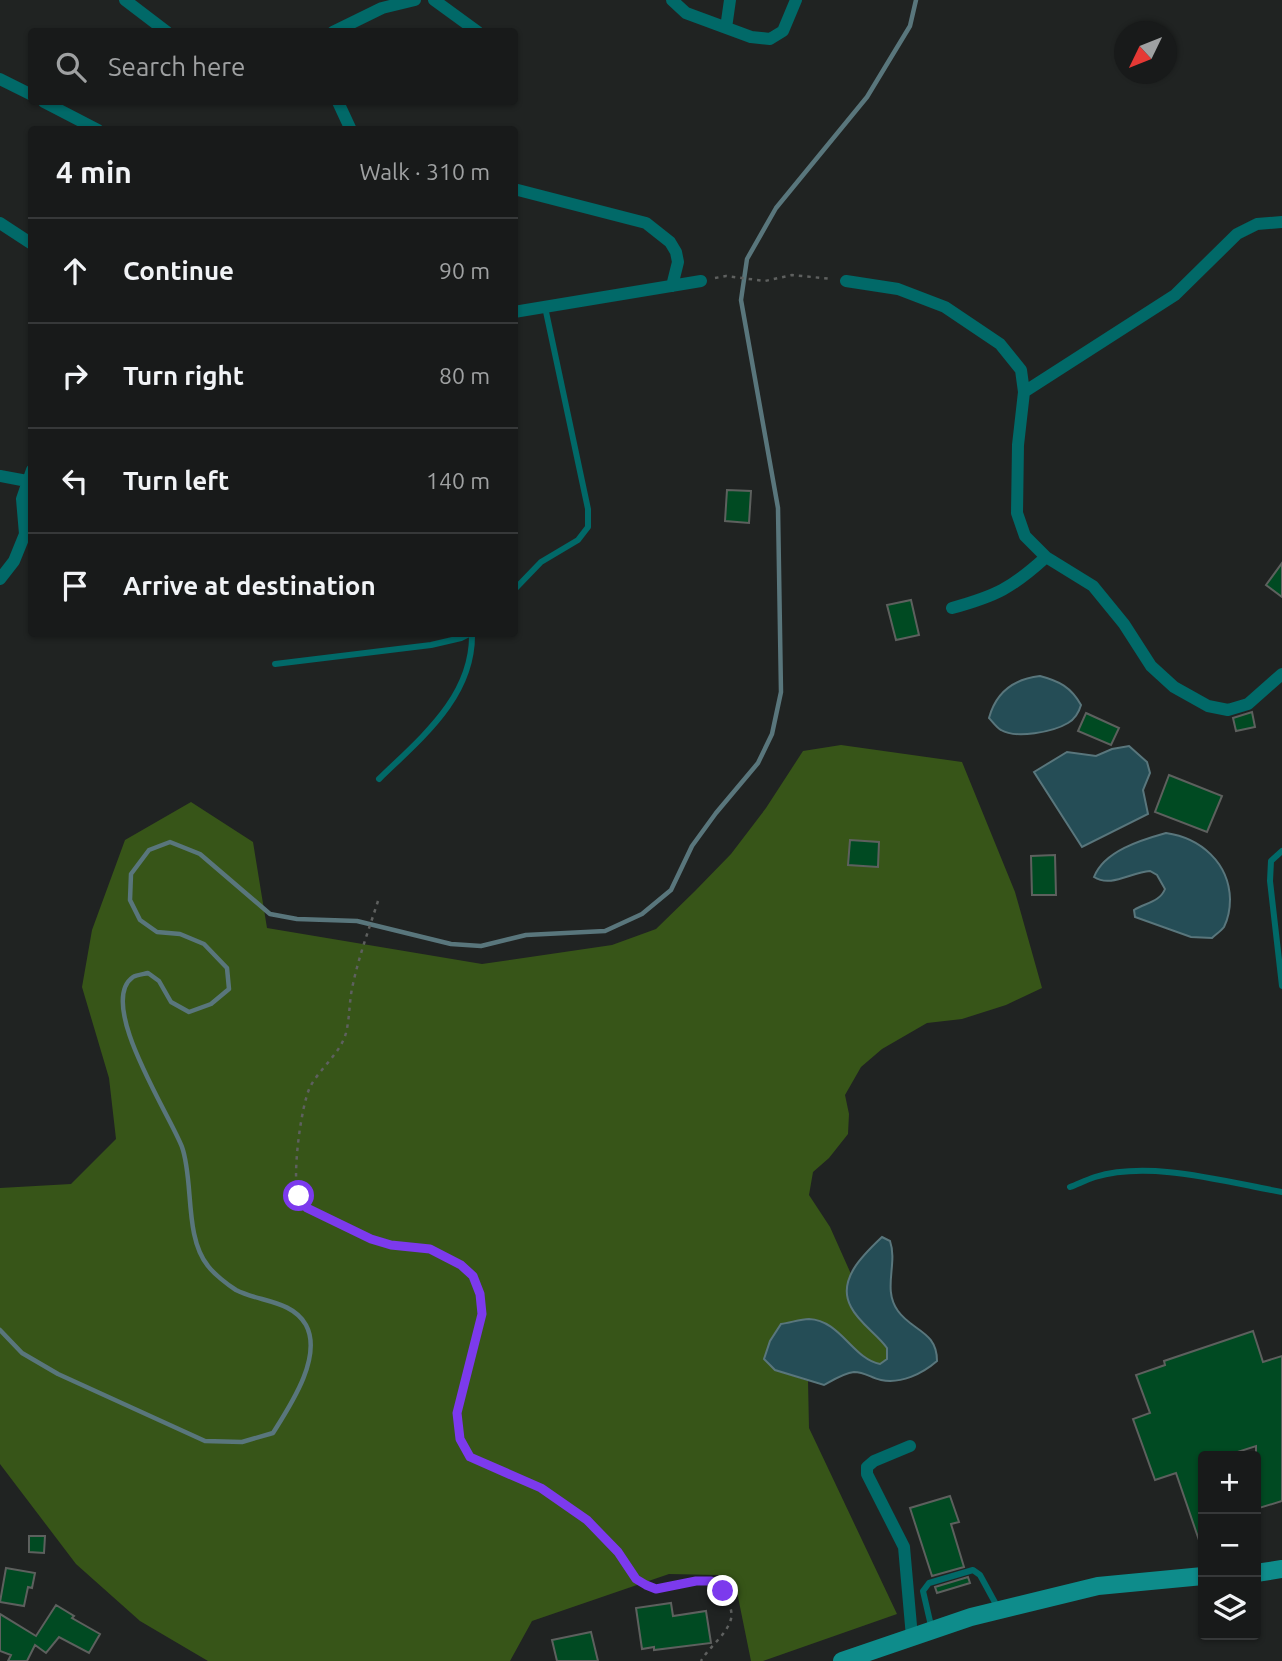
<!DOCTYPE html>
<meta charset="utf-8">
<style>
:root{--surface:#181a1a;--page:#212323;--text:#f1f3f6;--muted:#9fa1a2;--line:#363839}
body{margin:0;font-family:Ubuntu,sans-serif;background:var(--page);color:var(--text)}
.controls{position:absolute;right:21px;bottom:21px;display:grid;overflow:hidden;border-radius:7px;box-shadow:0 2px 5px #0004}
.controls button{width:63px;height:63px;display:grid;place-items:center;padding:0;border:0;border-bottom:2px solid var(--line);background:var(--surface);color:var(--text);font:35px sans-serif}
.compass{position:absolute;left:1114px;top:21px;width:63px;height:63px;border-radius:50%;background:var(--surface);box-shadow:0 2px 5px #0004;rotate:227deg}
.stop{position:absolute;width:21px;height:21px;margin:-16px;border:5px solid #7c3aed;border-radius:50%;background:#fff}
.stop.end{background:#7c3aed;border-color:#fff;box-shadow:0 2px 7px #0008}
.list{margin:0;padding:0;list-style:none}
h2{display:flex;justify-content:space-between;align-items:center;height:91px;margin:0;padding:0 28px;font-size:30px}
h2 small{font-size:23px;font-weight:400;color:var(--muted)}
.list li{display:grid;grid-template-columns:46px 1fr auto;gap:21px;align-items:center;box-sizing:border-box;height:105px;padding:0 28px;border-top:2px solid var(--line)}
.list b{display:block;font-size:26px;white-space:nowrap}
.list em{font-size:23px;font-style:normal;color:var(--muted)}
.icon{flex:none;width:38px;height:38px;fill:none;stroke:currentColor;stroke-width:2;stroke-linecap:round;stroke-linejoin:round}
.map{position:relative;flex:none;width:1282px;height:1661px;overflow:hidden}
.search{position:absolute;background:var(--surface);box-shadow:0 2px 5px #0004;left:28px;top:28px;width:490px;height:77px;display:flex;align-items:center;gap:18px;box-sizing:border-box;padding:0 24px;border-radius:7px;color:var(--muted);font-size:26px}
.panel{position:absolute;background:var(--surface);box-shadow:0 2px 5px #0004;left:28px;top:126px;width:490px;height:511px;border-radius:7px}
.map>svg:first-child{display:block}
.forest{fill:#375518}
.water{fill:#254d56;stroke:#59767c;stroke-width:2}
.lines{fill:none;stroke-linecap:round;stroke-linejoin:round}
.stream{stroke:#59767c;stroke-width:4.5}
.building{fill:#004a22;stroke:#5d605e;stroke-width:2}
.path{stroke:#5e605f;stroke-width:2.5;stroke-dasharray:3.5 5;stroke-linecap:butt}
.service{stroke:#016968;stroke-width:6}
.minor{stroke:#016968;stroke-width:12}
.secondary{stroke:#0e8c8b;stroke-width:18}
.route{stroke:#7c3aed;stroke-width:9}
</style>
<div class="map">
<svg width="1282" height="1661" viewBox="0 0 1282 1661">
<rect width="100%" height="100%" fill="#202322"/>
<path class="forest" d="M841 745 962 762 1015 892 1042 988 1006 1005 962 1019 927 1023 882 1049 861 1067 845 1095 849 1114 848 1134 829 1158 813 1172 809 1195 830 1227 851 1274 846 1292 864 1323 887 1348 888 1359 880 1364 871 1362 857 1350 775 1370 808 1381 809 1428 897 1614 763 1661H751L737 1592 718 1575 669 1574 532 1621 510 1661H208L140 1621 76 1564 0 1464V1188L71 1184 116 1139 109 1078 82 987 92 930 125 840 191 802 253 842 267 928 482 964 612 945 656 929 695 891 731 854 766 808 803 751Z"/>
<path class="water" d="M1040 676C1059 681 1071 687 1081 705 1079 712 1075 719 1068 723 1053 732 1016 739 1001 730 997 728 992 721 989 718 996 692 1014 679 1040 676Z
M1129 746 1147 762 1150 773 1143 790 1148 814 1082 847 1034 772 1067 752 1096 756 1112 749Z
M1166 833C1201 838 1229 863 1230 899 1230 907 1228 919 1224 927 1221 931 1215 935 1212 938L1191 937 1135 917 1134 910C1145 903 1160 902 1165 889L1157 875 1150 871C1131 872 1111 888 1094 877 1104 851 1141 840 1166 833Z
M882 1237 890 1241C898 1264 882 1289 898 1311 912 1331 937 1331 937 1361 922 1374 901 1384 881 1380 871 1378 865 1372 854 1372 844 1373 833 1380 824 1385L775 1370 764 1359 770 1341 781 1324C790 1323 800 1319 809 1319 840 1320 853 1359 880 1364L887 1359V1348C877 1334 859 1323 851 1307 836 1280 864 1254 882 1237Z"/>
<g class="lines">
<path class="stream" d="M0 1330 22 1353 58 1374 205 1441 242 1442 273 1433C290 1406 323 1357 306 1325 292 1300 259 1302 236 1290 228 1285 214 1274 208 1266 184 1237 194 1180 182 1147 170 1115 96 1003 133 977 136 975 144 974 148 973L159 981 171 1002 189 1012 211 1004 229 989 227 968 204 944 180 934 157 932 140 920 130 900 131 874 149 850 170 842 200 854 270 914 297 919 357 921 451 944 481 946 526 935 605 931 642 914 671 890 692 846 716 813 758 763 772 734 781 692 778 508 741 300 747 259 776 208 867 97 910 26 916 0"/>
</g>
<path class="building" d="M727 490 751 491 749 523 725 521Z
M1282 563V597L1266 585Z
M911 600 919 635 896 640 887 605Z
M1252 712 1255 727 1236 731 1233 718Z
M1086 713 1119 728 1111 745 1078 731Z
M1169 775 1222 796 1207 832 1155 812Z
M850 840 879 842 878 867 848 865Z
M1055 855 1056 895H1032L1031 856Z
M1253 1331 1263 1362 1282 1356V1501L1256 1509V1446L1225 1456H1203V1546H1201L1176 1473 1155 1480 1133 1419 1150 1413 1136 1375 1165 1365 1164 1361Z
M950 1496 959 1522 951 1524 964 1567 932 1576 910 1508Z
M29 1536H45L44 1553 29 1552Z
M6 1568 35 1573 32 1588 28 1587 24 1606 0 1602Z
M968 1577 970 1583 937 1593 935 1587Z
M671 1603 673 1616 706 1611 711 1643 654 1650V1647L642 1649 636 1608Z
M56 1605 74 1616 72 1618 100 1634 89 1653 59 1637 46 1653 35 1645 27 1661H8L11 1655 0 1651V1614L36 1636Z
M591 1632 598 1661H557L552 1640Z"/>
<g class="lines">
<path class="path" d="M715 278 726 276 765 281 792 275 832 279
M378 901C369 929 359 956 353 984 349 1000 350 1017 346 1033 340 1054 320 1068 310 1087 301 1106 292 1175 298 1194 299 1198 304 1205 307 1208 317 1217 378 1243 392 1245 404 1248 417 1246 429 1249 443 1253 462 1263 471 1274 509 1318 427 1416 470 1456 479 1465 499 1469 510 1474 538 1486 566 1501 589 1522 599 1531 610 1542 619 1553 626 1563 631 1576 642 1583 672 1601 709 1558 728 1602 731 1608 733 1615 730 1622 724 1637 709 1647 701 1661"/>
<path class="service" d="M514 590 541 562 578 540 588 527V509L545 307
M275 664 431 645 461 638 469 634
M379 779C421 738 473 697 472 634
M1282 851 1271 861 1270 881 1282 986
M1070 1187C1078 1184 1086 1180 1095 1177 1150 1160 1226 1182 1282 1192
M932 1630 923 1591 929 1583 973 1570 980 1575 998 1608"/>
<path class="minor" d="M125 0 167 32
M434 0 478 32
M672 0 686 13 751 37 770 39 783 31 796 0
M726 28 730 0
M333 32 382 8 415 0
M0 79 32 95
M44 102 98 130
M338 102 351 130
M514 189 646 223 670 242 676 252 678 262 672 286
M0 223 32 244
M846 281 898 289 945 307 1000 344 1021 370 1024 392 1018 445 1017 513 1025 536 1046 557 1093 586 1124 624 1151 666 1174 687 1208 706 1228 710 1248 704 1282 674
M514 312 701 281
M1024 392 1175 295 1237 234 1257 224 1282 222
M0 476 27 481
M0 579 14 561 25 534 22 499 32 470
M952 608C996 596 1012 588 1046 557
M910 1446 874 1461 867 1467V1474L904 1547 912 1637"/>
<path class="secondary" d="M1256 1573 1282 1569
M842 1661 971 1617 1098 1586 1203 1576"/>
</g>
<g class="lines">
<path class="route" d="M299 1196 307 1208 371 1239 391 1245 430 1249 461 1265 473 1276 480 1294 482 1314 457 1413 460 1439 470 1457 541 1488 587 1520 618 1552 636 1579 646 1585 656 1589 696 1581H711L723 1591"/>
</g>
</svg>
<div class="controls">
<button>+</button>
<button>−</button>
<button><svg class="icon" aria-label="layers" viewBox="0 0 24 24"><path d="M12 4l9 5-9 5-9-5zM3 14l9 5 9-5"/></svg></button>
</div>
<svg class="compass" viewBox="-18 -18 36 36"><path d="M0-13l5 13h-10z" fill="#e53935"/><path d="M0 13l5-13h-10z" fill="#9fa1a2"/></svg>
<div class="stop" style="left:299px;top:1196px"></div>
<div class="stop end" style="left:723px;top:1591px"></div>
<div class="search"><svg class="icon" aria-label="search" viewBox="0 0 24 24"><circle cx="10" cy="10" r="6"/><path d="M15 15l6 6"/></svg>Search here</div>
<section class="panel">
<h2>4 min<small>Walk · 310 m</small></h2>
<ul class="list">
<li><svg class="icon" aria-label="ahead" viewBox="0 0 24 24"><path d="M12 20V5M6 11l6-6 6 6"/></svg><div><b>Continue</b></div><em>90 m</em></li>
<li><svg class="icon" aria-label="right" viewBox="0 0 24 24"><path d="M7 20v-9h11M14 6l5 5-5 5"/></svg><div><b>Turn right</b></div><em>80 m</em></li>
<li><svg class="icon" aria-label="left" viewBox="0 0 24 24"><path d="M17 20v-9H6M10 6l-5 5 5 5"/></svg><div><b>Turn left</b></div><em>140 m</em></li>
<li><svg class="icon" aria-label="arrive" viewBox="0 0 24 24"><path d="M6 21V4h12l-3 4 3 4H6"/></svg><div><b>Arrive at destination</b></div></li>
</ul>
</section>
</div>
